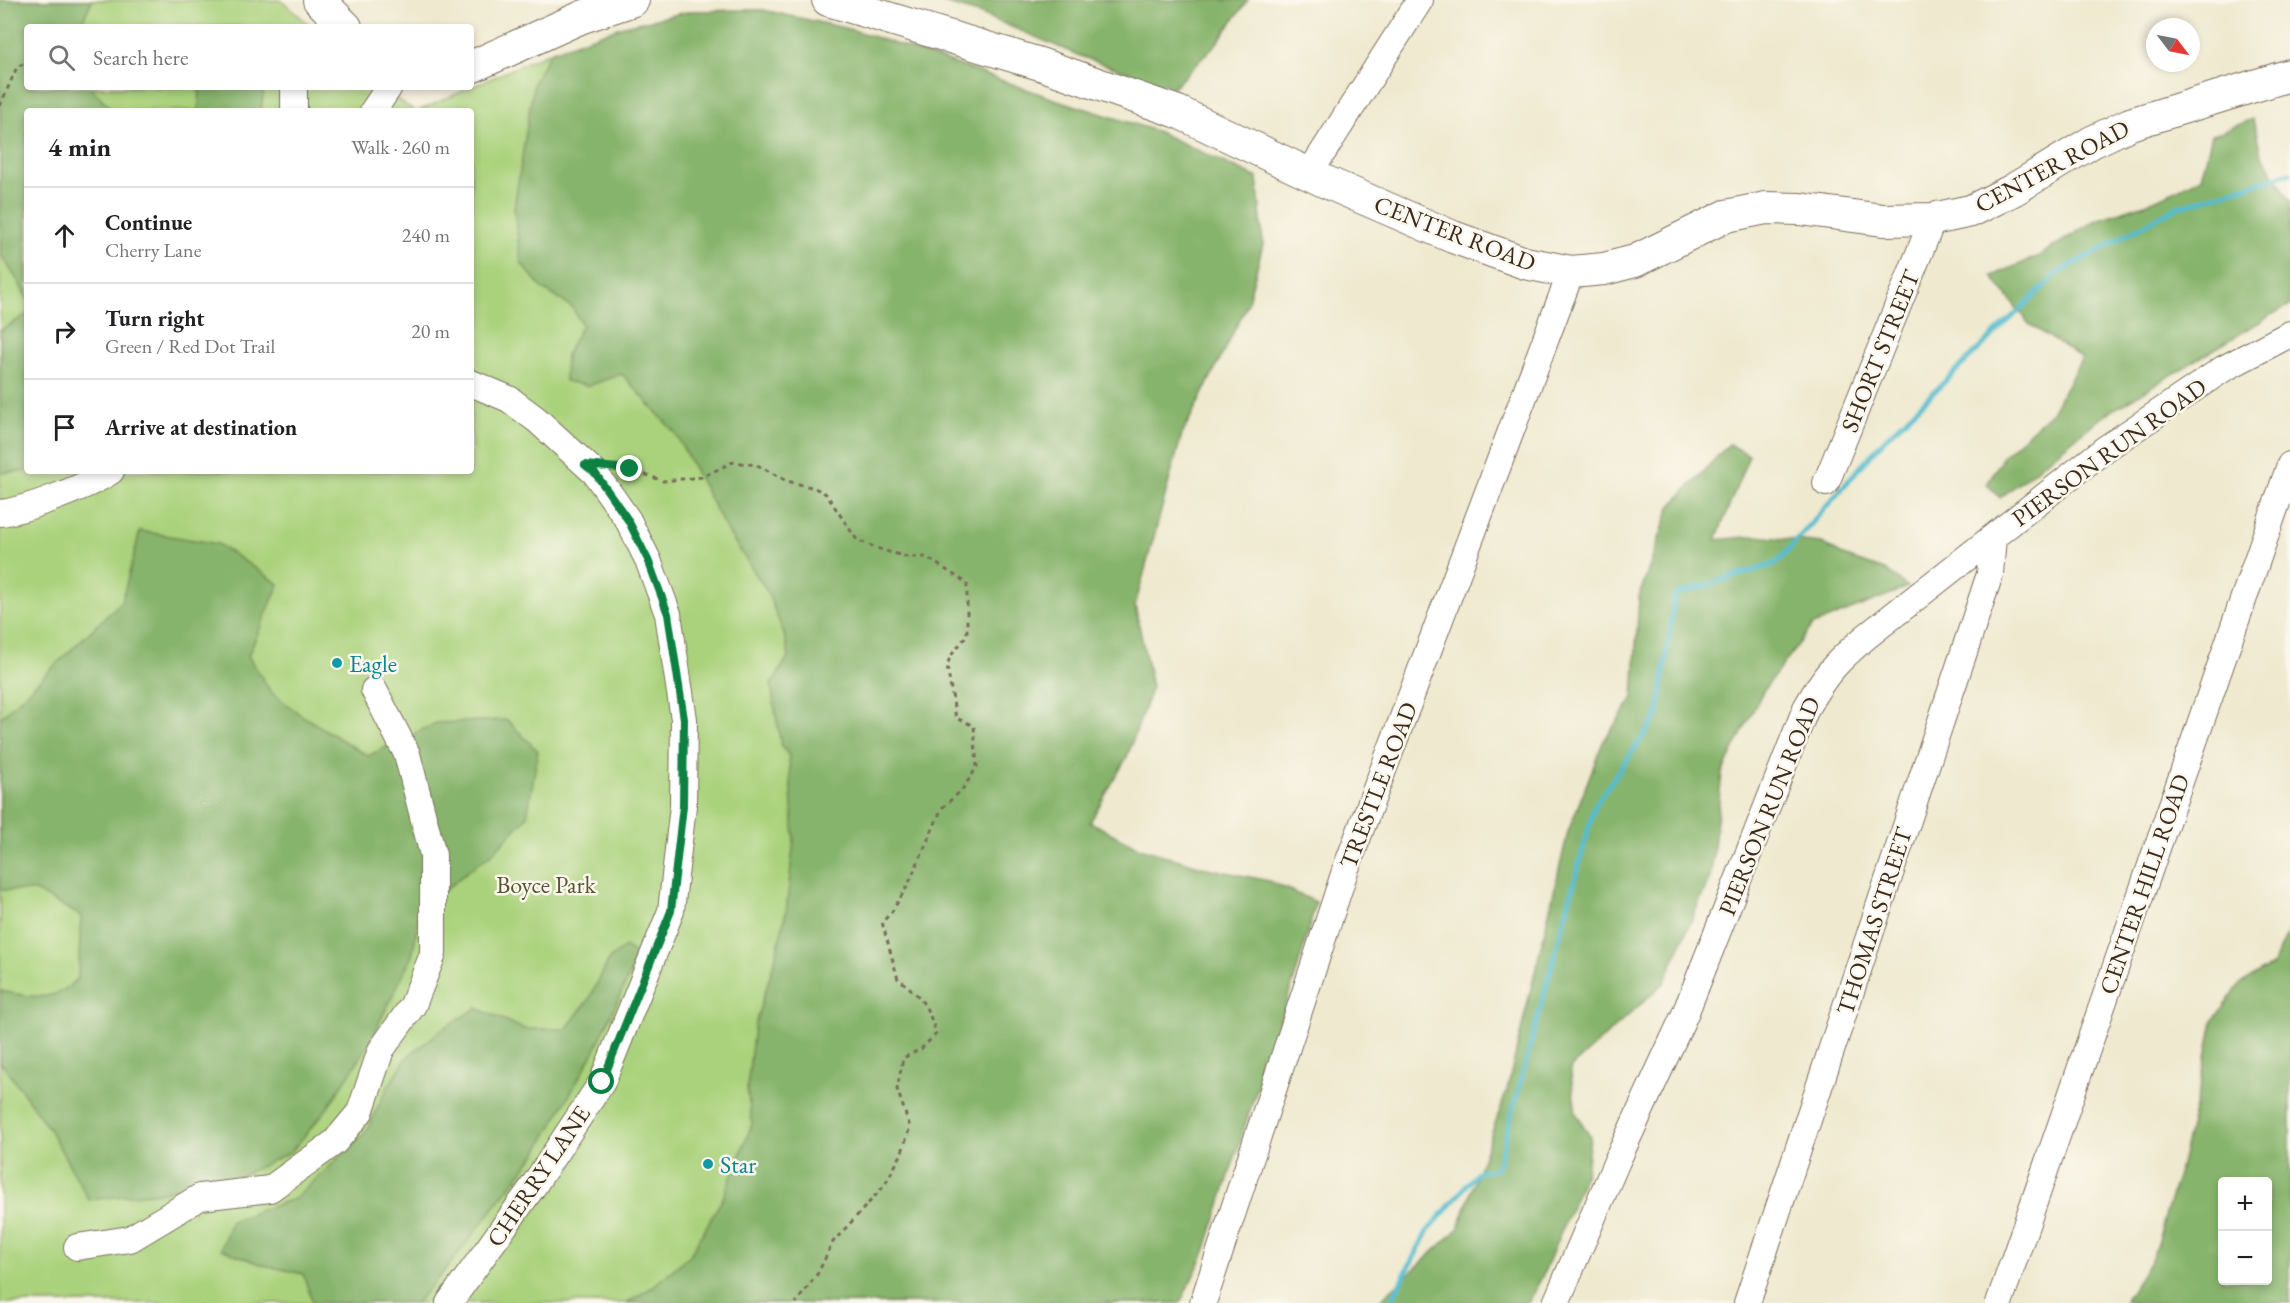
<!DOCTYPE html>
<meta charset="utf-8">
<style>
:root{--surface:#fff;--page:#f2f2f2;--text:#202124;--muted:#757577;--line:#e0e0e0}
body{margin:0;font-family:"EB Garamond",serif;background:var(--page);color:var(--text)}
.controls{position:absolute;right:18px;bottom:18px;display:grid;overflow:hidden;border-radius:6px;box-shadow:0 3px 9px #0003}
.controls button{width:54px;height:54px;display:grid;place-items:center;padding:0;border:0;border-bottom:2px solid var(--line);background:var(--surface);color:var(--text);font:30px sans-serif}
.compass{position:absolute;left:2146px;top:18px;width:54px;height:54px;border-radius:50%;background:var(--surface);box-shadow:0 3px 9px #0003;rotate:122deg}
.stop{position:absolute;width:18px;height:18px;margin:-14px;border:4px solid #0b8043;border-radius:50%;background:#fff}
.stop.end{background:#0b8043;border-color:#fff;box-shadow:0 2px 6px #0008}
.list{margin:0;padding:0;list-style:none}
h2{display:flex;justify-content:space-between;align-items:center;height:78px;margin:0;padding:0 24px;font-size:26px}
h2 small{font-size:20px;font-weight:400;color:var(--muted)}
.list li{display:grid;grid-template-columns:39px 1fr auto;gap:18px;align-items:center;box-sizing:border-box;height:96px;padding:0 24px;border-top:2px solid var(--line)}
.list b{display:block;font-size:22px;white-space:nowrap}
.list p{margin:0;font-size:20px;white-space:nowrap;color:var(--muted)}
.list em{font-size:20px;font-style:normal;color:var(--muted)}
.icon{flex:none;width:33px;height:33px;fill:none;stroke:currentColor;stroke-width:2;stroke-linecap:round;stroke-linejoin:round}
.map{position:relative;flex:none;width:2290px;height:1303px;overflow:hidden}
.search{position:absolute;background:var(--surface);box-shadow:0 3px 9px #0003;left:24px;top:24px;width:450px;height:66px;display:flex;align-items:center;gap:15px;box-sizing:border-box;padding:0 21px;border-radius:6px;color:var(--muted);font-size:22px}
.panel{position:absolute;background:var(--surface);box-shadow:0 3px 9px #0003;left:24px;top:108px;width:450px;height:366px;border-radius:6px}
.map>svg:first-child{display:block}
.green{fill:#aad27c;stroke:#727e4d;stroke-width:1.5}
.forest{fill:#87b46c;stroke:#616f45;stroke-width:1.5;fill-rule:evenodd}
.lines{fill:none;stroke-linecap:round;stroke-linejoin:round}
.stream{stroke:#52bccf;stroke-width:5}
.minor-casing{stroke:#7a6d5c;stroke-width:28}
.major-casing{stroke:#7a6d5c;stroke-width:34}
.path{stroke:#7a6d5c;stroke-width:3;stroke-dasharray:4.5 4.5;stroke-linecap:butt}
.minor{stroke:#fff;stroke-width:26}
.major{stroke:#fff;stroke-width:32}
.route{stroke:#0b8043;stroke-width:8}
.culture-dot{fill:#0f9aa8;stroke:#fbf7ec;stroke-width:2}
.labels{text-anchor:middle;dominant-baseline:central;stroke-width:5;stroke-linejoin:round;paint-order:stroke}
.street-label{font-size:24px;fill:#3b2a1e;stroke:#fbf7ec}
.culture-label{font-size:24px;fill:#0d838f;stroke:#fbf7ec;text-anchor:start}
.park-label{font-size:24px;fill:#575436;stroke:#fbf7ec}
</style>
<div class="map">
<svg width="2290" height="1303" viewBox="0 0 2290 1303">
<rect width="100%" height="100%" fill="#fbf7ec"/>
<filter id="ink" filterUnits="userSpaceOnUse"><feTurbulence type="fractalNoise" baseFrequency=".0167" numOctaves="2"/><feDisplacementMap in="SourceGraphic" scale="12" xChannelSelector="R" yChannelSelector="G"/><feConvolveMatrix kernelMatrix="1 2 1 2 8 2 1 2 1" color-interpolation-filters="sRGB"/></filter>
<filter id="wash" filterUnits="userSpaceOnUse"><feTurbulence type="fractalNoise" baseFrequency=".008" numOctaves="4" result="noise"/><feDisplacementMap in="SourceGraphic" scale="24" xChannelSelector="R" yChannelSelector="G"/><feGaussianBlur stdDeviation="1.35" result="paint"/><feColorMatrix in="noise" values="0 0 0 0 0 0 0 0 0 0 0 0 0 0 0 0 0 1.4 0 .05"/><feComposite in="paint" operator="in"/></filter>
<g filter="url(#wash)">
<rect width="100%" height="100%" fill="#efe9cf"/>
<path class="green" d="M0 0H281L312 27H27V87H378L415 111H27V471H471V111H418L550 52 624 26 692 11 763 10 853 30 944 60 1054 99 1156 131 1257 178 1263 244 1247 305 968 862 1178 1303H0Z"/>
<path class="forest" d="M0 0H92L80 27H27V87H90L113 110 27 111V299L18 281 0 253Z
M933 0H1248L1216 44 1173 88 1080 56 979 13Z
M763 10 853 30 944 60 1054 99 1156 131 1257 178 1263 244 1247 305 1182 434 1135 606 1152 687 1127 757 1090 822 1137 847 1202 867 1269 881 1316 902 1297 971 1253 1100 1205 1252 1180 1303H626L651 1288 690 1255 723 1198 752 1124 747 1088 754 1027 775 960 786 912 794 839 789 756 781 745 771 685 789 656 784 634 767 591 726 529 675 433 622 374 588 386 565 381 566 355 582 325 572 307 543 289 521 263 514 208 534 82 550 52 624 26 692 11Z
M196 87H264L261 111H198L200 93Z
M2253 119 2261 154 2290 200V306L2273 314 2103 416 2000 498 1987 484 2004 455 2052 412 2082 358 2029 324 1992 276 2039 256 2096 220 2148 203 2201 178 2212 135Z
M27 314V471L0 473V331Z
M1729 444 1749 455 1716 540 1756 536 1822 543 1846 557 1885 570 1908 587 1813 625 1763 691 1722 773 1711 875 1664 983 1570 1068 1576 1113 1590 1137 1586 1172 1542 1277 1528 1303H1377L1458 1229 1507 1090 1568 832 1603 742 1633 698 1639 597 1670 507Z
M140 531 218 544 279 584 248 656 271 692 301 715 368 756 436 723 507 720 538 751 527 817 492 854 469 870 420 912 412 956 368 1046 326 1110 291 1152 222 1185 89 1200 49 1129 6 1069 0 1063V991C32 997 54 1004 78 978L81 916 35 891 0 890V718L122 601Z
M2290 928V1303H2128L2125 1300 2153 1257 2181 1164 2201 1082 2213 1021 2240 984 2273 964ZM2222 1182H2268V1280H2222Z
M625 947 638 956 595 1050 537 1152 448 1267 416 1303H313L303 1274 263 1265 221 1249 231 1221 296 1198 365 1133 389 1085 408 1056 445 1027 477 1008 524 1029H566L589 999 610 958Z"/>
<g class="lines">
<path class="stream" d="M1390 1303 1427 1232 1478 1172 1497 1169 1595 805 1658 715 1675 595 1777 563 1885 439 2059 272 2175 208 2290 173"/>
</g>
</g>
<g filter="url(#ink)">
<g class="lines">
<g class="minor-casing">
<path id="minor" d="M294 87V111
M373 111 389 87
M1309 174 1420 0
M1826 483 1933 219
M0 513C24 511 91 485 111 471
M77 1247 130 1239 200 1197 270 1189 335 1142 360 1112 381 1050 413 1005 433 954V855L407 754 374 690
M449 1303 532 1188 602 1082 671 911 683 806 684 719 668 614 648 560 628 520 595 473 537 420 509 399 471 383
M1203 1303 1345 871 1571 272
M1556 1303 1617 1161 1685 1014 1806 708C1825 674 1837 661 1867 636L2105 449 2223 369 2290 334
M1747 1303 1990 574 1993 537
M1999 1303 2290 465"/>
</g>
<g class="major-casing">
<path id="major" d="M319 0 346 27
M828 0 1040 64 1178 112 1326 182 1453 237 1525 263 1571 272 1604 269 1635 261 1726 216 1766 208 1800 209 1883 220 1933 219 1971 211 2013 190 2092 142 2130 124 2290 75
M471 67 582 17 633 0"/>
</g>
<path class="path" d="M0 106 17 67 27 62
M619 468 630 469 663 481 702 477 733 462 757 465 787 481 815 488 826 494 857 540 882 550 907 557H926L967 583V635L950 657 947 666 956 718 974 726 977 767 962 790 942 808 908 885 891 913 882 922 898 979C920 994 929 1008 936 1034L921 1049 903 1058 897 1089 910 1127 901 1155 884 1186 833 1242 818 1273 796 1303"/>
<use href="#minor" class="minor"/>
<use href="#major" class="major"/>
</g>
</g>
<g class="lines" filter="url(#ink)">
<path class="route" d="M602 1082 671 911 683 806 684 719 668 614 648 560 628 520 595 473 585 465 630 469"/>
</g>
<g class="culture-dot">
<circle cx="337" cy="663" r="6"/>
<circle cx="708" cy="1164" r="6"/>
</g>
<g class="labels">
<g class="street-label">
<text transform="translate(2052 166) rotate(-28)">CENTER ROAD</text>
<text transform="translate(1455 233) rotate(21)">CENTER ROAD</text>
<text transform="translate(1880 351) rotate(-68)">SHORT STREET</text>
<text transform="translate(2109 452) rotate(-36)">PIERSON RUN ROAD</text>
<text transform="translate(1378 785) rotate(-69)">TRESTLE ROAD</text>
<text transform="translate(1769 806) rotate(-68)">PIERSON RUN ROAD</text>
<text transform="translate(2144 884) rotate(-71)">CENTER HILL ROAD</text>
<text transform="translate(1874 921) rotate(-72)">THOMAS STREET</text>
<text transform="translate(538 1176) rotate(-56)">CHERRY LANE</text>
</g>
<g class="culture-label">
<text x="349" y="663">Eagle</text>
<text x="720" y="1164">Star</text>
</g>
<g class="park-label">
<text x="546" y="884">Boyce Park</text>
</g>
</g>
</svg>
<div class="controls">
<button>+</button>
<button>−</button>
</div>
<svg class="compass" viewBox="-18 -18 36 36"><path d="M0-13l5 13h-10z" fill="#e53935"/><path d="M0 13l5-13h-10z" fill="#757577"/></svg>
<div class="stop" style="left:602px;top:1082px"></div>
<div class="stop end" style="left:630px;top:469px"></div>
<div class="search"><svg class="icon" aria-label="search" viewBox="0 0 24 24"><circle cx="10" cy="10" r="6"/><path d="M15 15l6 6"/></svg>Search here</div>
<section class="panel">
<h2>4 min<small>Walk · 260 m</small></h2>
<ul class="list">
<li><svg class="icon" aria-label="ahead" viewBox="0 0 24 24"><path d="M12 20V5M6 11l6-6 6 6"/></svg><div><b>Continue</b><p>Cherry Lane</p></div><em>240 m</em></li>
<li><svg class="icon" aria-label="right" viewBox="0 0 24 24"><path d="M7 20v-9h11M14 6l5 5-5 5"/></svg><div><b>Turn right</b><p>Green / Red Dot Trail</p></div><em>20 m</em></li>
<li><svg class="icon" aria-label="arrive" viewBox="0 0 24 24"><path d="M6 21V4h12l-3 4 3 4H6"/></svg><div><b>Arrive at destination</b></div></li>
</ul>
</section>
</div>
